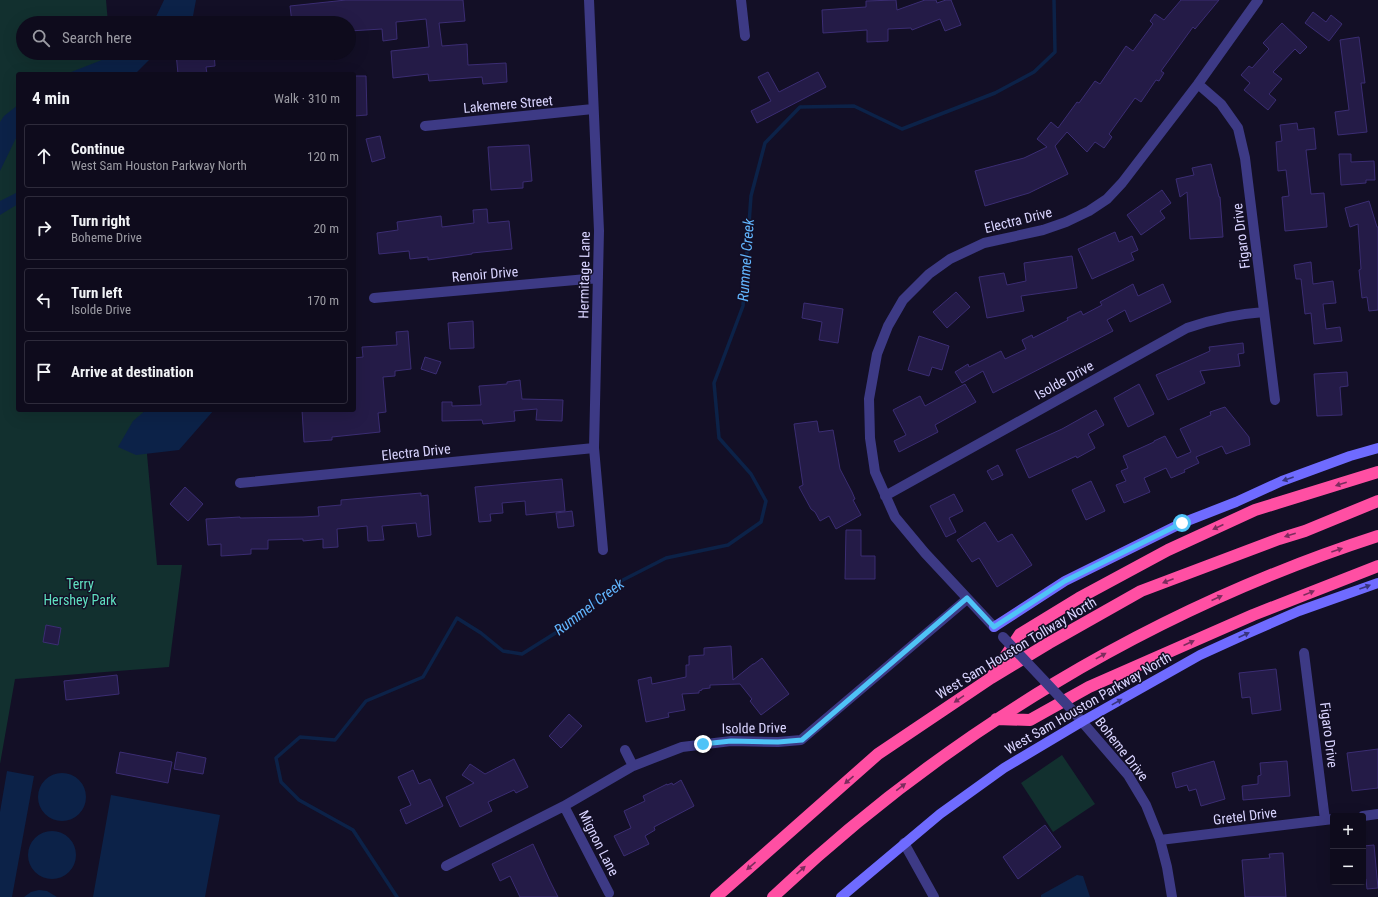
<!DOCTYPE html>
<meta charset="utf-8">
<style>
:root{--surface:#0e0b1c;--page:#171425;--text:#f1f3f6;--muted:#9b9ba3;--line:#2e2b3b}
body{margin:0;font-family:"Roboto Condensed",sans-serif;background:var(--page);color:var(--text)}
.controls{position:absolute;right:12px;bottom:12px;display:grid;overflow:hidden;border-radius:4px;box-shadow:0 4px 16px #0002}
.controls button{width:36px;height:36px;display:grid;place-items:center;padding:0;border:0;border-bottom:1px solid var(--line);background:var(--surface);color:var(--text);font:20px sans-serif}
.stop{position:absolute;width:12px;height:12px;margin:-9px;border:3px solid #4fc3f7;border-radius:50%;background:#fff}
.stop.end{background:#4fc3f7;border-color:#fff;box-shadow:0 1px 4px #0008}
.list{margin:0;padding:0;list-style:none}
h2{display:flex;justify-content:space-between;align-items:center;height:52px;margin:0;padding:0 16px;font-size:17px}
h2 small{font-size:13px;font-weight:400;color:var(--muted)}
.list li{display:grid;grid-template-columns:26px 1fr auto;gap:12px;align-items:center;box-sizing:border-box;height:64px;margin:0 8px 8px;padding:0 8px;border:1px solid var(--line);border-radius:4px}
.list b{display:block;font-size:15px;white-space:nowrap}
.list p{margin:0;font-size:13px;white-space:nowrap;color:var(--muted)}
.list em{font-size:13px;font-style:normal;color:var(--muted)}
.icon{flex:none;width:22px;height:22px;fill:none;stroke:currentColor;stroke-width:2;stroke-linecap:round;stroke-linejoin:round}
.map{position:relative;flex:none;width:1378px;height:897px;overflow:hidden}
.search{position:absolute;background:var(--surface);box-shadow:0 4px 16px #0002;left:16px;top:16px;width:340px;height:44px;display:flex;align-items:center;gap:10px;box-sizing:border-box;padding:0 14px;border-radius:22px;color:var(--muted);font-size:15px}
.panel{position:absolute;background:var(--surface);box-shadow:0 4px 16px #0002;left:16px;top:72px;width:340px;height:340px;border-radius:4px}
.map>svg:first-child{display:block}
.green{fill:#12302f}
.water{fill:#0c2248}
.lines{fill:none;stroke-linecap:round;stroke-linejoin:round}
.stream{stroke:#0c2248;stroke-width:3.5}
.building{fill:#241b47;stroke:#3b2d73}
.minor{stroke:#3d3a85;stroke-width:10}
.tertiary{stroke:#3d3a85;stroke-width:10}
.secondary{stroke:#6f6bff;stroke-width:10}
.motorway{stroke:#ff4fa3;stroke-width:12}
.tertiary-bridge{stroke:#3d3a85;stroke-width:10}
.oneway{fill:#38347d}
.oneway2{fill:#7d2c5e}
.route{stroke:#4fc3f7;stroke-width:5}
.labels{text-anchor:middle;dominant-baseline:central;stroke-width:3;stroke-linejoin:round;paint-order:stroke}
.street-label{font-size:14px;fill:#d9d4ff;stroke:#130f26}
.park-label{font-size:14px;fill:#5fe0c0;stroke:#130f26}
.water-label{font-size:15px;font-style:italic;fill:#62b6ff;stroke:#130f26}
</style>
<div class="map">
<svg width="1378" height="897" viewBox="0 0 1378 897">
<rect width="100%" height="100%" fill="#130f26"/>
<path class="green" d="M0 0H106L108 23H23V53H111L113 74H18V410H143L157 565H182L169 667 15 679 0 764Z
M1062 755 1095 804 1053 832 1021 783Z"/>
<path class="water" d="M164 0H196L193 16 187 23H153Z
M115 53H156L135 74H66L107 58Z
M18 105V137L16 138 0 171V122L4 116Z
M18 192V204L0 215V201Z
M146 410H214L179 450 136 455 118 447 133 421Z
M7 771 34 776 12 897H0V812Z
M38 797a24 24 0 1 1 48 0a24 24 0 1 1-48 0Z
M111 795 220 815 205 897H93Z
M28 855a24 24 0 1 1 48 0a24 24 0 1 1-48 0Z
M1077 875 1083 876 1090 897H1041V895Z
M39 890 47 891 57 897H24L31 892Z"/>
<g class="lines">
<path class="stream" d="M397 897 353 830 299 800 281 782 276 758 300 737 335 740 366 701 423 677 457 618 481 633 503 651 522 654 565 627 619 582 666 558 728 545 761 522 766 501 751 474 719 438 714 383 743 306 751 196 765 143 800 107 854 106 902 129 995 93 1034 72 1055 52 1054 0"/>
</g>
<path class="building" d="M346 0H463L465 21 439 23 442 46 467 44 468 65 506 63 507 82 483 84 482 77 429 81 428 74 393 78 391 51 429 47 426 19 396 22 397 39 383 41 382 29 349 31V23H292L290 6Z
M896 0 897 10 925 0H936L937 3 946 0H951L961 25 945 31 940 19 912 30 911 28 888 29V41L867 42V30L823 33 822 10 866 7V1Z
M1181 0H1219L1195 29 1193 27 1161 71 1164 73 1159 81 1156 80 1141 102 1135 98 1109 134 1112 137 1104 148 1095 142 1087 152 1067 132 1055 146 1068 174 1029 193 985 206 975 171 1024 158 1047 147 1037 139 1051 122 1058 128 1077 102 1079 103 1095 81 1100 84 1126 46 1133 51 1153 24 1150 21 1155 14 1164 20Z
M1313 12 1326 22 1331 15 1342 24 1329 41 1305 23Z
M1282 23 1307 47 1300 54 1295 49 1273 72 1282 79 1269 94 1276 100 1268 110 1244 90 1250 83 1241 75 1249 66 1252 68 1269 49 1263 43Z
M1359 37 1365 83H1361L1367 132 1338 135 1335 112 1349 110 1340 40Z
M176 53H214L215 66 206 67 207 74H178Z
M768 72 779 92 818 72 826 87 757 123 751 111 771 101 758 77Z
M354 76H366L367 115 354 116Z
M1297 123 1298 130 1314 128 1316 149 1306 150 1311 194 1324 193 1327 227 1285 231 1282 197 1289 196 1286 170 1278 171 1276 142 1282 141 1280 125Z
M380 136 385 158 372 162 366 139Z
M529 145 532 181 523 182V188L491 190 488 147Z
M1339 154H1351V162L1374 161 1375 180H1366V183L1341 185Z
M1211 164 1219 197H1220L1223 237 1190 239 1187 192 1180 197 1176 179 1194 175 1192 168Z
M1162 190 1171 203 1160 211 1165 218 1141 235 1127 215Z
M1369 201 1377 227H1378V310L1369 311 1367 297 1362 298 1359 270 1361 269 1358 224 1350 227 1345 208Z
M487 209 488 223 509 221 512 249 472 253V254L428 260V257L410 259 409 251 379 254 377 233 398 230 397 222 441 216 442 227 474 223 473 210Z
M1115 232 1119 242 1132 236 1138 250 1131 253 1134 260 1092 279 1078 249Z
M1072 256 1077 288 1021 296 1024 311 987 318 979 277 1004 273 1007 285 1026 281 1024 263Z
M1311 262 1313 284 1333 281 1336 303 1323 304 1326 329 1340 327 1342 341 1314 344 1311 313 1305 314 1301 279H1296L1294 265Z
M1133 284 1138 296 1163 284 1171 302 1130 322 1125 310 1107 320 1113 331 993 393 983 371 962 383 955 372 968 364 969 367 1001 351 1005 359 1026 349 1022 340 1032 335 1033 338 1068 320 1067 318 1081 311 1083 315 1102 305 1100 302Z
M956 292 970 307 947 328 933 312Z
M804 303 843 309 838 343 819 340 822 322 802 318Z
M473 321 474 348 450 349 448 323Z
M408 331 411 369 395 371V376L383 377 386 412 378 413 380 432 332 437V440L304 442 302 410H354V358L363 357 362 347 397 345 396 332Z
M919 336 949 346 942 370 932 367 929 376 908 370Z
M1243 343 1244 353 1238 354 1240 366 1200 371 1205 383 1168 400 1156 375 1210 351 1209 347Z
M425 357 441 362 436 374 421 369Z
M1347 372 1348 386 1340 387 1342 415 1317 416 1314 374Z
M520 380 522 399 563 400 562 421 536 420 537 409 514 411 515 421 483 424 482 420 442 421V402H452V406L481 405 479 386 507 384V382Z
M965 384 976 402 935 425 938 432 899 452 894 441 906 435 893 410 920 396 925 406Z
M1139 384 1154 414 1128 427 1114 398Z
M1225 407 1249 437 1250 445 1226 454 1222 446 1196 457 1199 463 1184 470 1185 472 1171 478 1166 468 1144 478 1150 492 1124 503 1116 485 1126 481 1121 471 1128 468 1123 456 1154 442V441L1165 436 1177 458 1191 452 1180 429 1211 415 1210 412Z
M1096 410 1104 425 1088 434 1095 448 1077 458 1076 456 1029 478 1016 450 1062 429Z
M817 421 819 432 833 430 840 469 852 492 855 499 853 500 861 515 836 529 829 516 820 521 815 512 811 509 799 487 803 485 794 424Z
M998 465 1003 475 992 480 987 471Z
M562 479 565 511 526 515 525 501 502 503 503 513 490 514 491 521 479 522 475 487Z
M1091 481 1105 511 1086 520 1072 490Z
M185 487 203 504 188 521 170 504Z
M421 493V496L428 495 431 535 418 537 416 523 382 526 384 540 368 541 367 526 337 529 338 547 323 548V539L303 541V539L268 540V549H251V554L221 556V544L208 545 206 519 240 517V518L303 517 319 516 318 507 341 505V500Z
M954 494 963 511 949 518 956 532 946 537 930 506Z
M572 511 574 526 558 528 556 513Z
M985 522 998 542 1012 534 1032 565 997 587 979 558 972 562 957 540Z
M846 530H861V556H875V579H845Z
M46 625 61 628 58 645 43 642Z
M731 646 733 680 753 664H754L762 658 789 694 761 715 750 701 752 699 740 684 710 685V688L702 689V690L699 691V693L682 694 685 710 668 713 669 717 646 722 638 680 651 677 652 684 686 677V665H689V656L704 655V648Z
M1276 669 1281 710 1252 714 1250 697 1242 698 1239 673Z
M117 675 119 694 66 700 64 681Z
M569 714 582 726 561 748 549 736Z
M1378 749V788L1352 791 1347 753Z
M120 752 172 762 168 783 116 773Z
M177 752 206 758 203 774 174 769Z
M514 759 528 787 516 793 514 790 488 802 492 811 460 827 446 797 474 783 462 775 470 764 485 774Z
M1214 761 1225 799 1201 806 1196 789 1189 791 1187 785 1176 788 1172 773Z
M1287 761 1290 796 1243 800 1242 786 1258 784V776L1261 775 1260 763Z
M413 770 419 784 430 779 443 806 406 824 400 810 411 805 398 777Z
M681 780 694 806 654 827 655 830 645 836 649 844 624 856 614 836 631 828 624 811 645 801 643 796 667 784V785L672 783 673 785Z
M1045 825 1061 847 1018 879 1003 857Z
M533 844 550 881 558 897H520L510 876 500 881 492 864Z
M1374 845 1378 888 1367 889 1366 879H1363V846Z
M1283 853 1286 897H1245L1242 860 1270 858 1269 854Z"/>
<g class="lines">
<path class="minor" d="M589 0 599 231 594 448 603 550
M741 0 745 36
M1198 84 1221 104 1238 128 1245 158 1275 400
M425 126 593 109
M374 298 598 278
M240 483 594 448
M885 496 1187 328C1213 319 1236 314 1264 312
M994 627 925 553 895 517 875 472 870 438 869 399 877 354 888 326 903 300 929 274 950 259 984 243 1043 230 1066 222 1089 211 1107 199 1122 183 1198 84 1258 0
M1304 653 1325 820
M625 750 633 766
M564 806 609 893
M1363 816 1378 814
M1160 840 1333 819
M904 843 934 897
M446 866 564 806 633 766 682 747 731 741 778 742 801 740 967 599"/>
<path class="tertiary" d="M1072 710 1128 775 1146 805 1160 840 1167 867 1172 897"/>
<path class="secondary" d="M994 627 1065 581 1182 523 1236 502 1282 481 1350 456 1378 448
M841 897 940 814 1004 768 1083 721 1200 655 1244 635 1299 611 1378 583"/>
<path class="motorway" d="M993 675 1020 634 1079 598 1168 550 1255 510 1378 472
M996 719 1030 720 1089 687 1253 615 1378 566
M716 897 878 754 991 678 1049 643 1141 591 1279 539 1305 531 1378 501
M773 897C945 734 1152 609 1378 536"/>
<path class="tertiary-bridge" d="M1003 637 1072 710"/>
</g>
<defs><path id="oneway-solid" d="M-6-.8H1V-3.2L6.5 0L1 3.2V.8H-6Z"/></defs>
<g class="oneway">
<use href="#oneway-solid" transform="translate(1288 479) rotate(161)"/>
<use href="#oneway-solid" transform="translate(1365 587) rotate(-20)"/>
<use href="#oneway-solid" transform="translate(1244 635) rotate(-24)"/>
<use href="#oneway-solid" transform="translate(1117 702) rotate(-29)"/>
</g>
<g class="oneway2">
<use href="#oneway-solid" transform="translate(1341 484) rotate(163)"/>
<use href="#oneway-solid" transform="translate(1218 527) rotate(155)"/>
<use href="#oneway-solid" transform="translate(1290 535) rotate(163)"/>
<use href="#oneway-solid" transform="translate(1337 550) rotate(-19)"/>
<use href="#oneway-solid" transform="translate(1168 581) rotate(159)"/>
<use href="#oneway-solid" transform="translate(1309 593) rotate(-22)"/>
<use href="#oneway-solid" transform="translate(1217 598) rotate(-24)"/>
<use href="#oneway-solid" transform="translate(1189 643) rotate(-24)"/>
<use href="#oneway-solid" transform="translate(1101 656) rotate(-29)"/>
<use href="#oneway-solid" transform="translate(959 699) rotate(146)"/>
<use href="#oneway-solid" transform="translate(849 780) rotate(139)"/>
<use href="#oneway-solid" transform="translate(901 787) rotate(-37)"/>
<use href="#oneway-solid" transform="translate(751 866) rotate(139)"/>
<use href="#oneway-solid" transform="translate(801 870) rotate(-42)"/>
</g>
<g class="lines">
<path class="route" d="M703 744 731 741 778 742 802 740 967 598 994 627 1065 581 1182 523"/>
</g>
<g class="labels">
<g class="street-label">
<text transform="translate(508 104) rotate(-5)">Lakemere Street</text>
<text transform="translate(1018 220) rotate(-14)">Electra Drive</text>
<text transform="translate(1241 236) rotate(-97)">Figaro Drive</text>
<text transform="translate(485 274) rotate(-5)">Renoir Drive</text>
<text transform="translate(584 275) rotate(-89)">Hermitage Lane</text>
<text transform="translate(1064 380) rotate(-29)">Isolde Drive</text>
<text transform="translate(416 452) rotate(-6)">Electra Drive</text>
<text transform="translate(1016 648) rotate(-31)">West Sam Houston Tollway North</text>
<text transform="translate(1088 703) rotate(-30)">West Sam Houston Parkway North</text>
<text transform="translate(754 728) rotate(-1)">Isolde Drive</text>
<text transform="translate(1329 735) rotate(83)">Figaro Drive</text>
<text transform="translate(1122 749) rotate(52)">Boheme Drive</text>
<text transform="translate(1245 816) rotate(-7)">Gretel Drive</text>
<text transform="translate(599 843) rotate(63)">Mignon Lane</text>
</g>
<g class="park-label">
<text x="80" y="584">Terry<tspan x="80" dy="16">Hershey Park</tspan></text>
</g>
<g class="water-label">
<text transform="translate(746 260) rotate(-86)">Rummel Creek</text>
<text transform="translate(589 607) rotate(-37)">Rummel Creek</text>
</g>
</g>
</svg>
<div class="controls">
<button>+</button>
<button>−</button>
</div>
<div class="stop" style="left:1182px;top:523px"></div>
<div class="stop end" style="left:703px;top:744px"></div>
<div class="search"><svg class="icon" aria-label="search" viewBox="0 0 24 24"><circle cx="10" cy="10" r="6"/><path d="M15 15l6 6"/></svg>Search here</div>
<section class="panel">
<h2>4 min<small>Walk · 310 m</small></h2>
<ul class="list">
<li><svg class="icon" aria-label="ahead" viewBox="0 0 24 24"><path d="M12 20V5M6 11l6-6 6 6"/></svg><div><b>Continue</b><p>West Sam Houston Parkway North</p></div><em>120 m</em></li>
<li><svg class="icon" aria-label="right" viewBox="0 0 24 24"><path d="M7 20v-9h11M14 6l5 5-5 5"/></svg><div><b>Turn right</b><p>Boheme Drive</p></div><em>20 m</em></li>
<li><svg class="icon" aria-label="left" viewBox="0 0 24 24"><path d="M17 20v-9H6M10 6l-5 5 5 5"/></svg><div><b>Turn left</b><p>Isolde Drive</p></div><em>170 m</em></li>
<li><svg class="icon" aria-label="arrive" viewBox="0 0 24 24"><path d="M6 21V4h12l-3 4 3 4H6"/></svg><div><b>Arrive at destination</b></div></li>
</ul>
</section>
</div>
